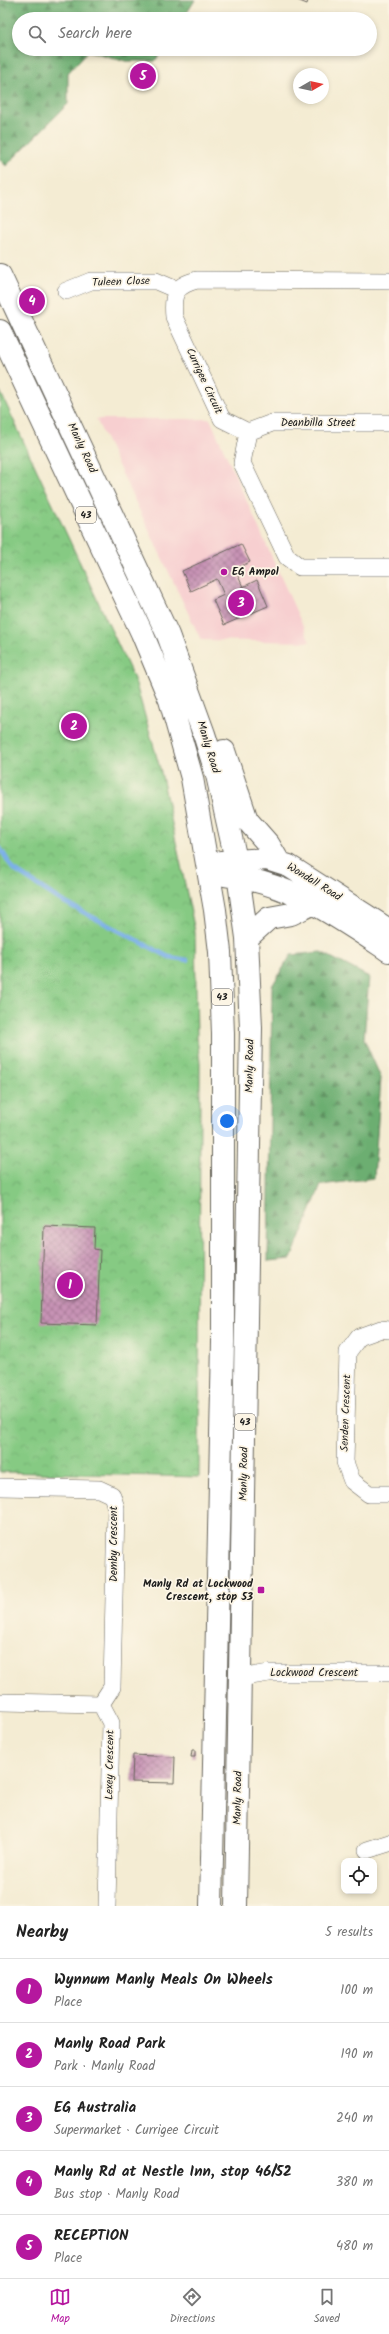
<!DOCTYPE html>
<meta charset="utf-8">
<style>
:root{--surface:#fff;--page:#f2f2f2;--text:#222;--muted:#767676;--line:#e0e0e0;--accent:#b5179e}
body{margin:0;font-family:Kalam,sans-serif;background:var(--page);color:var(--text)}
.controls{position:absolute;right:12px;bottom:12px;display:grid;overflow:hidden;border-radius:8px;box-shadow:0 2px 6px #0003}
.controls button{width:36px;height:36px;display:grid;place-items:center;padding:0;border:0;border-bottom:1px solid var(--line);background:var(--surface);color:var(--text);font:20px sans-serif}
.compass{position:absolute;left:293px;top:68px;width:36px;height:36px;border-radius:50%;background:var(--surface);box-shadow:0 2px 6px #0003;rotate:81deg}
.you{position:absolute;left:227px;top:1121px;width:14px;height:14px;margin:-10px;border:3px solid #fff;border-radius:50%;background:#1a73e8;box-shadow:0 0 0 6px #1a73e833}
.badge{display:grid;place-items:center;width:26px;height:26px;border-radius:50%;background:var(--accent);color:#fff;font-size:13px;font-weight:700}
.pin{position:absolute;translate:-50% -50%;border:2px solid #fff;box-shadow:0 1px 4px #0006}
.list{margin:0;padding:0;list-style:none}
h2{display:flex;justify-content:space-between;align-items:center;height:52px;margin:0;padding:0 16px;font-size:17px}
h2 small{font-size:13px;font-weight:400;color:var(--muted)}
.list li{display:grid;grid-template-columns:26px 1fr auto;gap:12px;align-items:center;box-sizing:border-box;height:64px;padding:0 16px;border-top:1px solid var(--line)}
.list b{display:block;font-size:15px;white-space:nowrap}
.list p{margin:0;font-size:13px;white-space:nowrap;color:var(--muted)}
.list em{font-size:13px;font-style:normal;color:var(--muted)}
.icon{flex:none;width:22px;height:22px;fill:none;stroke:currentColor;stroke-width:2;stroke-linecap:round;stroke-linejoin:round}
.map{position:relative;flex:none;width:389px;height:1906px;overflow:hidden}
.search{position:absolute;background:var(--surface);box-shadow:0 2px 6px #0003;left:12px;right:12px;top:12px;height:44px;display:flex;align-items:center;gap:10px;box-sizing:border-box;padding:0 14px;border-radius:22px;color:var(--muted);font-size:15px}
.sheet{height:372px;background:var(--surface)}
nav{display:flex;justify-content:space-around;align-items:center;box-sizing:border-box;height:56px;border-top:1px solid var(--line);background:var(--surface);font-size:11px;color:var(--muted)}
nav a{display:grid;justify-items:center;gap:2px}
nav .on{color:var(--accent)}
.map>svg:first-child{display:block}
.built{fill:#f7cfd0}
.forest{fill:url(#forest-firs);stroke:#446546}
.park{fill:url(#park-crowns);stroke:#517350}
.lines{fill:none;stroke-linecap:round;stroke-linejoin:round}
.stream{stroke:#7bb0e9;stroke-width:4.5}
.building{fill:url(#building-cross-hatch)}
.minor-casing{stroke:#68655c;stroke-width:18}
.major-casing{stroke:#68655c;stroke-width:24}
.minor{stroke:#fff;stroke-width:17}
.major{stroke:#fff;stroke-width:22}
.poi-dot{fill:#b5179e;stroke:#fcf5e5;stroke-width:1.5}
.labels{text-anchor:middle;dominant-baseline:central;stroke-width:3.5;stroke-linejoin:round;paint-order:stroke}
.shield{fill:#fcf5e5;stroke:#5f5d58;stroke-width:1}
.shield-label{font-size:10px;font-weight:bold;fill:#1c1c1c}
.street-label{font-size:11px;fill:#1c1c1c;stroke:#fcf5e5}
.poi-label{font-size:11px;font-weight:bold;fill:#1c1c1c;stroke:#fcf5e5;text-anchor:start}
</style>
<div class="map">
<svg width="389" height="1906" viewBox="0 0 389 1906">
<defs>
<pattern id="forest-firs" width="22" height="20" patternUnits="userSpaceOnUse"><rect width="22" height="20" fill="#6cae71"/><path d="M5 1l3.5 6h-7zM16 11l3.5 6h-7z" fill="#588d5c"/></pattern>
<pattern id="park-crowns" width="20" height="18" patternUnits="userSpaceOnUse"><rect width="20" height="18" fill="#86ca83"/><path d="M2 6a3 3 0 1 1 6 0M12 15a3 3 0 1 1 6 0" fill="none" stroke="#73ad71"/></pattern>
<pattern id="building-cross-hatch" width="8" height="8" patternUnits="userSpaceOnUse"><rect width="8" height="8" fill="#c793b5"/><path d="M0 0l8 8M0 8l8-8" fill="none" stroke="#a17792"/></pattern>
</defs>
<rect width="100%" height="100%" fill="#fcf5e5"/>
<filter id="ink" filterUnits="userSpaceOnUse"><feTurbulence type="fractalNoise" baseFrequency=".025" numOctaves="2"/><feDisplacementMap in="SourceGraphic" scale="8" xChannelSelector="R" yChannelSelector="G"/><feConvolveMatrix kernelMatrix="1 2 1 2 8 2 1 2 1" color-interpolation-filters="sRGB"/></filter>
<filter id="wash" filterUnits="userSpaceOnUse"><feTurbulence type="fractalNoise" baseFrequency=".012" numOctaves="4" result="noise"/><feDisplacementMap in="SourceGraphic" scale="16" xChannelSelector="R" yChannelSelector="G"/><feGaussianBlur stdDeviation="0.9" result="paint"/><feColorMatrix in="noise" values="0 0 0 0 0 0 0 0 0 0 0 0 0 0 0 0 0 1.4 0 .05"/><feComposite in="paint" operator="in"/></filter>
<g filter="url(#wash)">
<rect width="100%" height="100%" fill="#f4ecd3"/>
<path class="built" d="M96 419H210L310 642 201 640Z"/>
<path class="forest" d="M0 0H195L183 19H19V49H163L155 61H126L88 51 68 73V104L6 166 0 160Z
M321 952 369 977 364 1039 381 1078 374 1178 321 1185 291 1259 268 1261 272 986 291 955Z"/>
<path class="park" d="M0 391 135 681 161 772 195 931 197 1039 200 1062 199 1477 0 1472Z"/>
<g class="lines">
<path class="stream" d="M0 848 13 869 60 900 169 957 187 960"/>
</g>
<g id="blocks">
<path class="building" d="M297 0H308L307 4Z
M138 69H148V84H138Z
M241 544 250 562 235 569 243 587 257 580 268 606 224 625 213 600 224 595 217 579 191 591 182 571Z
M44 1226 95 1228 94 1249 100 1250 97 1325 41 1323Z
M192 1750H195V1757H191Z
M133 1755 175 1757 174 1783 132 1782Z"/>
</g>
</g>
<g filter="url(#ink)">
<use href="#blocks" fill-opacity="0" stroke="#68655c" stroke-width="1"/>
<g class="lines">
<g class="minor-casing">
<path id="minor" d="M389 281 197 280C174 286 172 295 174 317L222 419 248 432 242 463 287 557 300 567H389
M66 291 91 281H156L177 290
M248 432 272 423H389
M389 1330 381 1329 359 1337 348 1352 345 1462 352 1481 369 1494H389
M0 1487 99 1489 112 1495 116 1508 112 1687 101 1704
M240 1678 269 1673H389
M0 1702 101 1704 111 1723 107 1906
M367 1850 389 1843"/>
</g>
<g class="major-casing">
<path id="major" d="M0 275 168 635 204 734 217 775 236 860 247 938 251 1028 236 1906
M0 331 142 633 170 700 192 778 215 910 220 952 223 1034V1342L211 1906
M224 751 247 820 269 845 279 862
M221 862 267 859 289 866 389 930
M225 875C291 883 335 915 389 951
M247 938 269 918 291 914 314 903"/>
</g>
<use href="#minor" class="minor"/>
<use href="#major" class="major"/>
</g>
</g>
<g class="poi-dot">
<circle cx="224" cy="572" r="4"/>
<rect x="257" y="1586" width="8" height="8" rx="2"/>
</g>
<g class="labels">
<g class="shield">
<rect x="76" y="507" width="20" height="16" rx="3"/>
<rect x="212" y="989" width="20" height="16" rx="3"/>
<rect x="235" y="1414" width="20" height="16" rx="3"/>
</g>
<g class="shield-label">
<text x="86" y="515">43</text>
<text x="222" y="997">43</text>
<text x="245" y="1422">43</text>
</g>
<g class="street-label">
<text transform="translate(121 282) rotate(-2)">Tuleen Close</text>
<text transform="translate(204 381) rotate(65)">Currigee Circuit</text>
<text x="318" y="423">Deanbilla Street</text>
<text transform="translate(82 448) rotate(65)">Manly Road</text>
<text transform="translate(208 747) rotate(73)">Manly Road</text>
<text transform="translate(314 882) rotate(32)">Wondall Road</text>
<text transform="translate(250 1066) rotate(-89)">Manly Road</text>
<text transform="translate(346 1413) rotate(-88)">Senden Crescent</text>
<text transform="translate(244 1474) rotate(-89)">Manly Road</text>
<text transform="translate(114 1544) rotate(-90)">Demby Crescent</text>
<text x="314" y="1673">Lockwood Crescent</text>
<text transform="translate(110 1765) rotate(-89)">Lexey Crescent</text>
<text transform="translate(238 1798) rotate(-89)">Manly Road</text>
</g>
<g class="poi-label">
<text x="232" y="572">EG Ampol</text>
<text x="253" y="1584" text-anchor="end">Manly Rd at Lockwood<tspan x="253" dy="13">Crescent, stop 53</tspan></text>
</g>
</g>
</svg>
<div class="controls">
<button><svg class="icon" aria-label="locate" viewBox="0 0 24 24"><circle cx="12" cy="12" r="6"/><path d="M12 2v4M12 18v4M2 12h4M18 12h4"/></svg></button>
</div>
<svg class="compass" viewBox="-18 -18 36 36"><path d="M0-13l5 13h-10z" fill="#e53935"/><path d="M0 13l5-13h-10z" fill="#767676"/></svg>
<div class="you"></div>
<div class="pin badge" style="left:70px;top:1285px">1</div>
<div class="pin badge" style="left:74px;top:726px">2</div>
<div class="pin badge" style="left:241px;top:603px">3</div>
<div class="pin badge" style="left:32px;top:301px">4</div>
<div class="pin badge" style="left:143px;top:76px">5</div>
<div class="search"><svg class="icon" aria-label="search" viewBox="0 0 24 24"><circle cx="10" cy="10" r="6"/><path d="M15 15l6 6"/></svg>Search here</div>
</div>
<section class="sheet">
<h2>Nearby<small>5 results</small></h2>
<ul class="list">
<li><span class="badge">1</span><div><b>Wynnum Manly Meals On Wheels</b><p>Place</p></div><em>100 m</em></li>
<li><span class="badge">2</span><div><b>Manly Road Park</b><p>Park · Manly Road</p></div><em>190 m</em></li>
<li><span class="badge">3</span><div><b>EG Australia</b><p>Supermarket · Currigee Circuit</p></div><em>240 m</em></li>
<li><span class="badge">4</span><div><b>Manly Rd at Nestle Inn, stop 46/52</b><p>Bus stop · Manly Road</p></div><em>380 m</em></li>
<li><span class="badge">5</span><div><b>RECEPTION</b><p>Place</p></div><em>480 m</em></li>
</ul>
</section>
<nav>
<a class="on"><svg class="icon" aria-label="map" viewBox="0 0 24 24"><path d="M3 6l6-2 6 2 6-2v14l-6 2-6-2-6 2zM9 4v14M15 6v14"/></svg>Map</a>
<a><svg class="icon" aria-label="directions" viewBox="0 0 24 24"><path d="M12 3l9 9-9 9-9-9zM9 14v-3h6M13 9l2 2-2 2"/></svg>Directions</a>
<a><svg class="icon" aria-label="saved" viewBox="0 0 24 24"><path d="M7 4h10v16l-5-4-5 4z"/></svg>Saved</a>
</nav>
